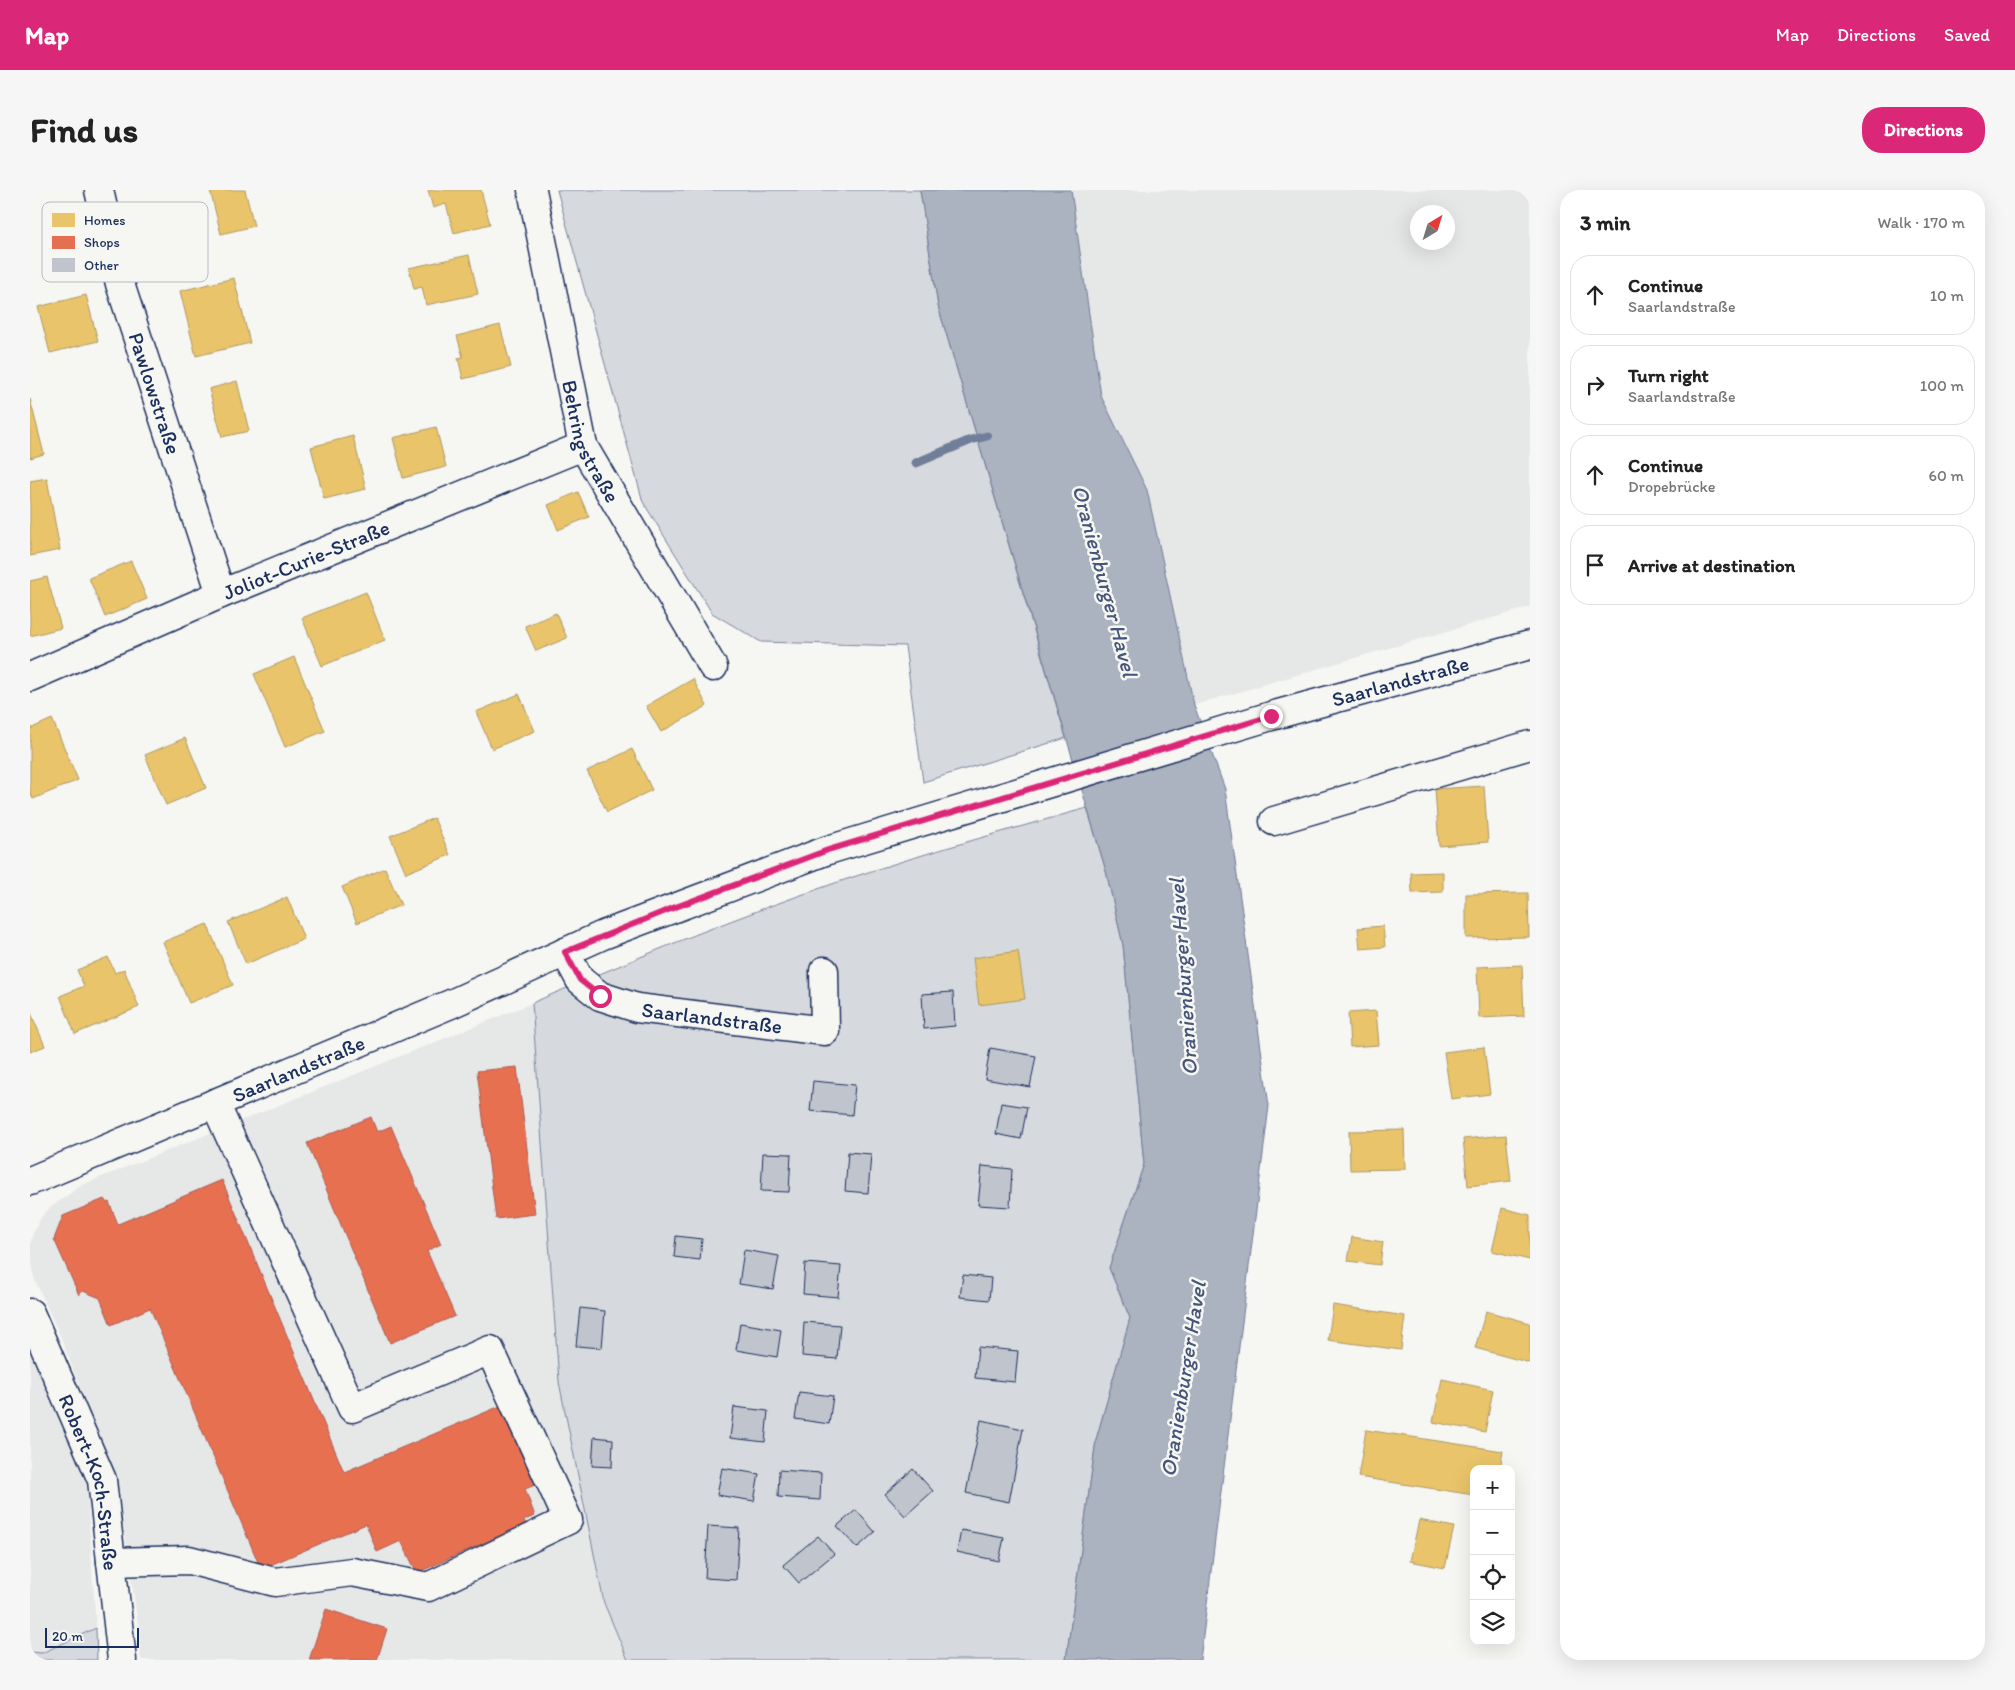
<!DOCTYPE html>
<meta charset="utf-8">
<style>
:root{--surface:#fff;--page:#f6f6f6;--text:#222;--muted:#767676;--line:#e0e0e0;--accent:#db2777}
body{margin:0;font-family:Itim,sans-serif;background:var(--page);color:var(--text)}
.controls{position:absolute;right:15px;bottom:15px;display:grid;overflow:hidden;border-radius:10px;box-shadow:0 5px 20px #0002}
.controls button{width:45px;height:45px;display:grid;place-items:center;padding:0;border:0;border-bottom:1px solid var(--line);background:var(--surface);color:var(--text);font:25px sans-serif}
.compass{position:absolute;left:1380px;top:15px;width:45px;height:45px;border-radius:50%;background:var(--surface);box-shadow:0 5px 20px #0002;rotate:38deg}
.scale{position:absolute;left:15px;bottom:12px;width:94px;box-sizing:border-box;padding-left:5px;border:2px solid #1b2f5e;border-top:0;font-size:14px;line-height:18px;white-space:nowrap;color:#1b2f5e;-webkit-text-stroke:4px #f6f6f2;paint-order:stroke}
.stop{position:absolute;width:15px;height:15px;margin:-11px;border:4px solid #db2777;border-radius:50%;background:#fff}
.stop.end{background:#db2777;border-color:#fff;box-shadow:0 1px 5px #0008}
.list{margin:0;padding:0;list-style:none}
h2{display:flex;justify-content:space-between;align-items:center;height:65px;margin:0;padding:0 20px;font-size:21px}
h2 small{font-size:16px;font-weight:400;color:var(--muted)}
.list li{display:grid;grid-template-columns:32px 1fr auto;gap:15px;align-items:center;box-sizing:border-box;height:80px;margin:0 10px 10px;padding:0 10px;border:1px solid var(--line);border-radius:20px}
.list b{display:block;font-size:19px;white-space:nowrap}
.list p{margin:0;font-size:16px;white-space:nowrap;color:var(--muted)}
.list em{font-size:16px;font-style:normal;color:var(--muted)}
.icon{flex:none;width:28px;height:28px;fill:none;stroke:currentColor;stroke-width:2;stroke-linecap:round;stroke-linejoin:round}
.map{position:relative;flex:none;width:1500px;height:1470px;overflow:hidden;border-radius:20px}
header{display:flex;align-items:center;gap:30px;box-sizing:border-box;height:70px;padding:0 25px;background:var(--accent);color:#fff}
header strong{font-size:24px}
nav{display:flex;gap:28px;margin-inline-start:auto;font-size:18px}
.intro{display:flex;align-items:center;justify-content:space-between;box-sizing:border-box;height:120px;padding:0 30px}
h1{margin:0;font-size:35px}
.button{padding:12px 22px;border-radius:20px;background:var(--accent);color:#fff;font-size:18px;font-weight:700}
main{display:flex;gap:30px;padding:0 30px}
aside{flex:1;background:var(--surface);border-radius:20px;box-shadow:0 5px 20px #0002}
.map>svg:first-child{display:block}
.built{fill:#e6e7e7;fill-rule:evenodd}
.green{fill:#d6d9dd;stroke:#78849e}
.water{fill:#abb2c0;stroke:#717e99}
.homes{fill:#e9c46a;stroke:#ab9766}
.shops{fill:#e76f51;stroke:#aa5c55}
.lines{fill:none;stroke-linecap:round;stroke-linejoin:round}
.stream{stroke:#717e99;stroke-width:9}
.building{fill:#c0c4cd;stroke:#1b2f5e}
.minor-casing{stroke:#1b2f5e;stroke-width:31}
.minor{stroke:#f6f6f2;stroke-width:28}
.route{stroke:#db2777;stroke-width:6}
.labels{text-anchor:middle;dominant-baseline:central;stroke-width:5;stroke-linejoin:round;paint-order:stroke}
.street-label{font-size:21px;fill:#1b2f5e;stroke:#f6f6f2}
.water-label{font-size:22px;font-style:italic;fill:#46567b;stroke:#f6f6f2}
.key{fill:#f6f6f2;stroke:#b4bac6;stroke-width:1}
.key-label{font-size:14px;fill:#1b2f5e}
</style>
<header>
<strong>Map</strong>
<nav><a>Map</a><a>Directions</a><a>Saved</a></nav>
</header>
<div class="intro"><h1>Find us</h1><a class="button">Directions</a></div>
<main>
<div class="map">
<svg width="1500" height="1470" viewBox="0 0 1500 1470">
<rect width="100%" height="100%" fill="#f6f6f2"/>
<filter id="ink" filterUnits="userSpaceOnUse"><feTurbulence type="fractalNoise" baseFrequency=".02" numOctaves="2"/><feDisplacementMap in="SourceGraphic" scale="10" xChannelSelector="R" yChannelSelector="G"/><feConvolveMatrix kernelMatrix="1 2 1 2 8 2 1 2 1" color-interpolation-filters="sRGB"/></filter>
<g filter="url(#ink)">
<path class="built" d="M1041 0H1500V417L1164 515 1117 300 1071 206ZM1388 22H1418V52H1388Z
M502 813 529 1192 574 1413 598 1470H111L108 1435 87 1293 31 1148 4 1088 0 1056 3 1043 12 1026 21 1017 52 995Z
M0 1150 56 1281 66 1438 12 1463 0 1462Z"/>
<path class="green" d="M527 0H890L908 116 1036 548 893 592 875 456 731 452 682 423 613 312Z
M1057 618 1076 681 1093 755 1114 974 1079 1078 1100 1128 1066 1250 1036 1470H598L574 1413 529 1192 502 813C590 775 680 737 771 705 865 671 961 645 1057 618Z
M66 1438 67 1470H0V1462L12 1463Z"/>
<path class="water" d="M890 0H1041L1071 206 1117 300 1164 515 1195 599 1239 916 1170 1470H1036L1066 1250 1100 1128 1079 1078 1114 974 1093 755 1076 681 908 116Z"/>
<path class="homes" d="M180 0H215L224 36 191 44Z
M398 0H451L460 34 424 43 416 14 403 18Z
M439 65 448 104 396 115 392 97 384 99 379 78Z
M204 88 220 153 166 166 150 101Z
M56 105 68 151 20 163 8 117Z
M470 135 481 177 433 189 428 168 433 167 427 146Z
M207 191 219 241 192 247 179 199Z
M0 209 14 264 0 268Z
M406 237 416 277 373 288 363 248Z
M323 246 336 299 294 309 281 257Z
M17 288 30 360 0 366V291Z
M548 302 559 327 528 340 518 315Z
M101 371 117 409 75 427 59 388Z
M17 387 31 438 0 446V391Z
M336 402 355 450 292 476 272 428Z
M526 423 537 448 506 461 495 436Z
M264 467 295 541 255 557 224 484Z
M663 489 677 516 631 542 616 516Z
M489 504 505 541 462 559 446 522Z
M22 529 48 590 3 609 0 602V539Z
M155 548 176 598 136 615 115 565Z
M602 559 622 600 577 622 557 581Z
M1454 596 1458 652 1409 656 1405 599Z
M404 628 420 665 376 683 360 646Z
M355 678 371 715 327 733 312 697Z
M1413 682V702L1382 703 1381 683Z
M1498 703 1499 747 1436 748V704Z
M257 707 274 749 216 774 198 732Z
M177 734 203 795 159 813 133 752Z
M1353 736 1355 757 1330 759 1328 738Z
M988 761 995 809 949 815 943 768Z
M78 767 85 783 94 779 109 817 45 844 30 806 54 796 47 780Z
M1492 775 1494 826 1449 828 1447 777Z
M0 821 15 856 0 862Z
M1346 821 1349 855 1320 857 1318 823Z
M1454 857 1460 904 1421 909 1414 862Z
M1374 940 1375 979 1320 980 1319 941Z
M1476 945 1481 991 1438 996 1433 949Z
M1472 1018 1500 1025V1070L1462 1061Z
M1322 1047 1353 1052 1350 1075 1318 1071Z
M1303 1115 1375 1126 1371 1160 1298 1150Z
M1456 1121 1500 1133V1173L1445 1158Z
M1412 1189 1463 1200 1455 1242 1403 1232Z
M1336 1240 1473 1261 1470 1279H1444V1305L1328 1287Z
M1389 1330 1424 1337 1415 1378 1380 1371Z"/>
<path class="shops" d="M487 877 505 1024 466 1029 447 881Z
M341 927 347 942 361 936 411 1054 397 1061 425 1126 360 1153 277 953Z
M192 990 314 1282 475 1214 510 1293 495 1299 505 1326 494 1330 496 1334 387 1383 371 1351 347 1362 336 1334 231 1379 120 1118 81 1135 70 1108 53 1101 49 1105 24 1049 33 1026 74 1009 77 1013 79 1012 88 1034Z
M296 1419 357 1439 347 1470H279Z"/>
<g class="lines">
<path class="stream" d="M886 273 941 250 957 246"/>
</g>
<path class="building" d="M923 802 925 836 894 839 892 804Z
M960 858 1006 866 1000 897 955 889Z
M783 891 825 895 822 925 780 921Z
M971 913 997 917 991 949 966 944Z
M818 962 841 964 838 1003 815 1001Z
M733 963 761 964 759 1002 731 1001Z
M952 976 982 979 980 1017 948 1015Z
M646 1046 672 1049 670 1070 644 1067Z
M714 1060 749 1066 743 1099 709 1094Z
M775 1073 811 1076 808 1107 773 1104Z
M933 1085 961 1088 959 1110 930 1107Z
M550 1118 575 1121 572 1158 546 1156Z
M774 1132 810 1135 807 1169 772 1166Z
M710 1133 751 1140 747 1167 706 1160Z
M948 1157 988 1161 985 1192 945 1188Z
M769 1202 803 1206 799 1234 765 1229Z
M704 1217 738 1221 735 1252 700 1248Z
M951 1230 993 1239 979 1312 936 1303Z
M564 1247 583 1249 582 1277 562 1276Z
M692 1278 729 1284 724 1311 687 1305Z
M883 1279 903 1301 875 1326 855 1304Z
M749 1280 791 1283 790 1310 748 1307Z
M826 1320 845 1342 827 1358 807 1336Z
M678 1336 709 1338 706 1390 675 1388Z
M931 1340 974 1348 969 1371 927 1362Z
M788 1346 804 1364 769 1393 753 1375Z"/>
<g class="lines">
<g class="minor-casing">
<g id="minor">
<path id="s1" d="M69 0 90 94 191 404"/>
<path id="s2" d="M502 0 553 256 683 477"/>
<path id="s3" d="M0 487 191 404 553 256"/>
<path d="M1244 631 1500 555"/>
<path id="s4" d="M535 762 550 790 570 806 607 818 795 841 794 781"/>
<path id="s5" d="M0 991 423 813 573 745 798 660 1241 526 1500 455"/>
<path id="s6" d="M0 1123 72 1290 92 1470"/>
<path d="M81 1372 159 1370 245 1392 322 1382 398 1397 538 1330 460 1160 322 1218 185 913"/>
</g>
</g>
<use href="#minor" class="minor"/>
</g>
</g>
<g class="lines" filter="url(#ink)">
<path class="route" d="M570 806 550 790 535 762 643 718 798 660 1241 526"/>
</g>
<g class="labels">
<g class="street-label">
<text stroke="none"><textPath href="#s1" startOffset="211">Pawlowstraße</textPath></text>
<text stroke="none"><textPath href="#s2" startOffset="259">Behringstraße</textPath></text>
<text stroke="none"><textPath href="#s3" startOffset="300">Joliot-Curie-Straße</textPath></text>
<text stroke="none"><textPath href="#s5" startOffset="1461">Saarlandstraße</textPath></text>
<text stroke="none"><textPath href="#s4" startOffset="172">Saarlandstraße</textPath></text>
<text stroke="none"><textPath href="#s5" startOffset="291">Saarlandstraße</textPath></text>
<text stroke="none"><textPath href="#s6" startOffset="181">Robert-Koch-Straße</textPath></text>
</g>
<g class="water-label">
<text transform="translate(1075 391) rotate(75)">Oranienburger Havel</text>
<text transform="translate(1153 787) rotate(-94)">Oranienburger Havel</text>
<text transform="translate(1153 1189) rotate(-81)">Oranienburger Havel</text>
</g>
</g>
<rect x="12" y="12" width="166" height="80" rx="8" class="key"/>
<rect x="22" y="23" width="23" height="14" fill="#e9c46a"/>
<rect x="22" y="46" width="23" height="13" fill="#e76f51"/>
<rect x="22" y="68" width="23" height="14" fill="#c0c4cd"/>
<g class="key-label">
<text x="54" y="35">Homes</text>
<text x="54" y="57">Shops</text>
<text x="54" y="80">Other</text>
</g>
</svg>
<div class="controls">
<button>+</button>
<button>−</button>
<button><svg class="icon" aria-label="locate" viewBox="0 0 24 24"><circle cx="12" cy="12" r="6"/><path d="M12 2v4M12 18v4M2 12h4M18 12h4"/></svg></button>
<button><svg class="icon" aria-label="layers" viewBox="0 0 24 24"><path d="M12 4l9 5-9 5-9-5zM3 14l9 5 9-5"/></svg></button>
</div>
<svg class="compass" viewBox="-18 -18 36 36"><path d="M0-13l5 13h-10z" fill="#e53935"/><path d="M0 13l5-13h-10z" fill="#767676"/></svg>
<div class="scale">20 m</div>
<div class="stop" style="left:570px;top:806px"></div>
<div class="stop end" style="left:1241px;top:526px"></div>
</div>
<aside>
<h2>3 min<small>Walk · 170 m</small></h2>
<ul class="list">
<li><svg class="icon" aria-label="ahead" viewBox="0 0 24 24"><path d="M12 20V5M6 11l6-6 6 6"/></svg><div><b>Continue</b><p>Saarlandstraße</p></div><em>10 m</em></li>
<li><svg class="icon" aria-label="right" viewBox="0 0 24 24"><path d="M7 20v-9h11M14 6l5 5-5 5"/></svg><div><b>Turn right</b><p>Saarlandstraße</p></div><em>100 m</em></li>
<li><svg class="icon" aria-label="ahead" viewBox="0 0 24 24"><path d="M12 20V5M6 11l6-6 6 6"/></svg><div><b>Continue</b><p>Dropebrücke</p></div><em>60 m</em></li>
<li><svg class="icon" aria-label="arrive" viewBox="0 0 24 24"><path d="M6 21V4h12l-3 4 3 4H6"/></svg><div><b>Arrive at destination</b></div></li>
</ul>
</aside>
</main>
